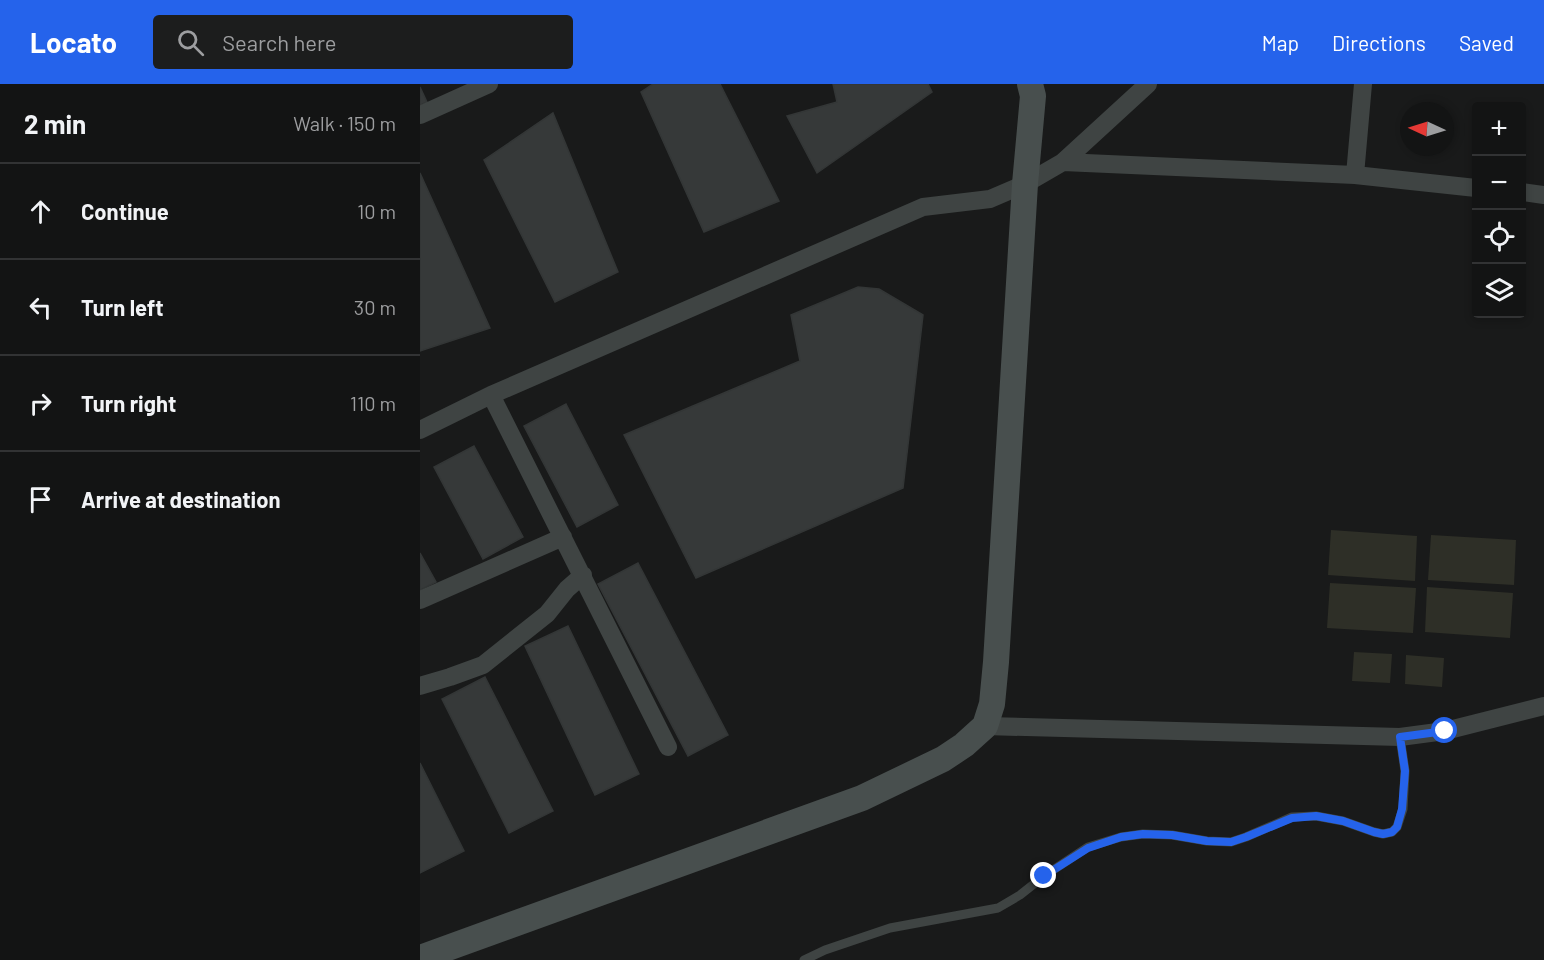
<!DOCTYPE html>
<meta charset="utf-8">
<style>
:root{--surface:#131414;--page:#1c1d1d;--text:#f1f3f6;--muted:#9d9ea0;--line:#323334;--accent:#2563eb}
body{margin:0;font-family:Barlow,sans-serif;background:var(--page);color:var(--text)}
.controls{position:absolute;right:18px;top:18px;display:grid;overflow:hidden;border-radius:6px;box-shadow:0 3px 9px #0003}
.controls button{width:54px;height:54px;display:grid;place-items:center;padding:0;border:0;border-bottom:2px solid var(--line);background:var(--surface);color:var(--text);font:30px sans-serif}
.compass{position:absolute;left:980px;top:18px;width:54px;height:54px;border-radius:50%;background:var(--surface);box-shadow:0 3px 9px #0003;rotate:274deg}
.stop{position:absolute;width:18px;height:18px;margin:-14px;border:4px solid #2563eb;border-radius:50%;background:#fff}
.stop.end{background:#2563eb;border-color:#fff;box-shadow:0 2px 6px #0008}
.list{margin:0;padding:0;list-style:none}
h2{display:flex;justify-content:space-between;align-items:center;height:78px;margin:0;padding:0 24px;font-size:26px}
h2 small{font-size:20px;font-weight:400;color:var(--muted)}
.list li{display:grid;grid-template-columns:39px 1fr auto;gap:18px;align-items:center;box-sizing:border-box;height:96px;padding:0 24px;border-top:2px solid var(--line)}
.list b{display:block;font-size:22px;white-space:nowrap}
.list em{font-size:20px;font-style:normal;color:var(--muted)}
.icon{flex:none;width:33px;height:33px;fill:none;stroke:currentColor;stroke-width:2;stroke-linecap:round;stroke-linejoin:round}
.map{position:relative;flex:none;width:1124px;height:876px;overflow:hidden}
header{display:flex;align-items:center;gap:36px;box-sizing:border-box;height:84px;padding:0 30px;background:var(--accent);color:#fff}
header strong{font-size:28px}
nav{display:flex;gap:33px;margin-inline-start:auto;font-size:21px}
.search{width:420px;height:54px;background:var(--page);display:flex;align-items:center;gap:15px;box-sizing:border-box;padding:0 21px;border-radius:6px;color:var(--muted);font-size:22px}
main{display:flex}
aside{flex:1;background:var(--surface)}
.map>svg:first-child{display:block}
.green{fill:#2e2f27}
.building{fill:#363939;stroke:#333636;stroke-width:1.5}
.lines{fill:none;stroke-linecap:round;stroke-linejoin:round}
.lane{stroke:#3f4443;stroke-width:9}
.street{stroke:#3f4443;stroke-width:18}
.secondary{stroke:#484f4e;stroke-width:26}
.route{stroke:#2563eb;stroke-width:8}
</style>
<header>
<strong>Locato</strong>
<div class="search"><svg class="icon" aria-label="search" viewBox="0 0 24 24"><circle cx="10" cy="10" r="6"/><path d="M15 15l6 6"/></svg>Search here</div>
<nav><a>Map</a><a>Directions</a><a>Saved</a></nav>
</header>
<main>
<aside>
<h2>2 min<small>Walk · 150 m</small></h2>
<ul class="list">
<li><svg class="icon" aria-label="ahead" viewBox="0 0 24 24"><path d="M12 20V5M6 11l6-6 6 6"/></svg><div><b>Continue</b></div><em>10 m</em></li>
<li><svg class="icon" aria-label="left" viewBox="0 0 24 24"><path d="M17 20v-9H6M10 6l-5 5 5 5"/></svg><div><b>Turn left</b></div><em>30 m</em></li>
<li><svg class="icon" aria-label="right" viewBox="0 0 24 24"><path d="M7 20v-9h11M14 6l5 5-5 5"/></svg><div><b>Turn right</b></div><em>110 m</em></li>
<li><svg class="icon" aria-label="arrive" viewBox="0 0 24 24"><path d="M6 21V4h12l-3 4 3 4H6"/></svg><div><b>Arrive at destination</b></div></li>
</ul>
</aside>
<div class="map">
<svg width="1124" height="876" viewBox="0 0 1124 876">
<rect width="100%" height="100%" fill="#191a1a"/>
<path class="green" d="M911 446 997 452 995 497 908 491Z
M1011 451 1096 456 1094 501 1008 496Z
M910 499 996 504 993 549 907 544Z
M1007 503 1093 509 1090 554 1005 548Z
M934 568 972 570 970 599 932 597Z
M986 571 1024 574 1022 603 985 600Z"/>
<path class="building" d="M233 0H300L359 117 284 148 221 8Z
M413 0H508L512 8 397 89 367 32 417 18Z
M0 3 7 18 0 21Z
M133 29 198 188 135 218 64 76Z
M0 89 70 244 0 267Z
M438 203 459 205 503 231 483 404 276 494 204 351 380 277 371 231Z
M146 320 198 421 157 443 104 342Z
M54 362 103 453 63 475 14 383Z
M0 469 16 498 0 506Z
M218 479 308 651 268 672 178 500Z
M148 542 219 690 175 711 105 562Z
M65 593 133 727 89 749 22 615Z
M0 679 44 767 0 789Z"/>
<g class="lines">
<path class="lane" d="M384 876 405 866 470 844 578 824 600 811 624 792 668 763 701 753 723 750 752 751 787 757 811 758 826 753 872 733 896 732 923 737 954 748 963 750 972 748 977 743 983 725 985 687 980 653"/>
<path class="street" d="M0 31 69 0
M643 78 728 0
M935 91 943 0
M1102 108 1124 111
M71 311 248 663
M0 346 71 311 503 123 570 115 605 100 643 78 935 91 1056 104
M0 516 143 453
M0 602 30 593 63 581 127 530 147 505 163 491
M565 642 980 653 1025 647 1124 622"/>
<path class="secondary" d="M0 874 442 714 523 675 544 661 565 642 572 620 576 578 605 100 613 12 610 0"/>
</g>
<g class="lines">
<path class="route" d="M624 792 668 764 701 753 723 750 752 751 787 757 811 758 826 753 872 734 896 732 923 737 954 748 963 750 972 748 977 743 982 725 985 687 980 653 1025 647"/>
</g>
</svg>
<div class="controls">
<button>+</button>
<button>−</button>
<button><svg class="icon" aria-label="locate" viewBox="0 0 24 24"><circle cx="12" cy="12" r="6"/><path d="M12 2v4M12 18v4M2 12h4M18 12h4"/></svg></button>
<button><svg class="icon" aria-label="layers" viewBox="0 0 24 24"><path d="M12 4l9 5-9 5-9-5zM3 14l9 5 9-5"/></svg></button>
</div>
<svg class="compass" viewBox="-18 -18 36 36"><path d="M0-13l5 13h-10z" fill="#e53935"/><path d="M0 13l5-13h-10z" fill="#9d9ea0"/></svg>
<div class="stop" style="left:1025px;top:647px"></div>
<div class="stop end" style="left:624px;top:792px"></div>
</div>
</main>
